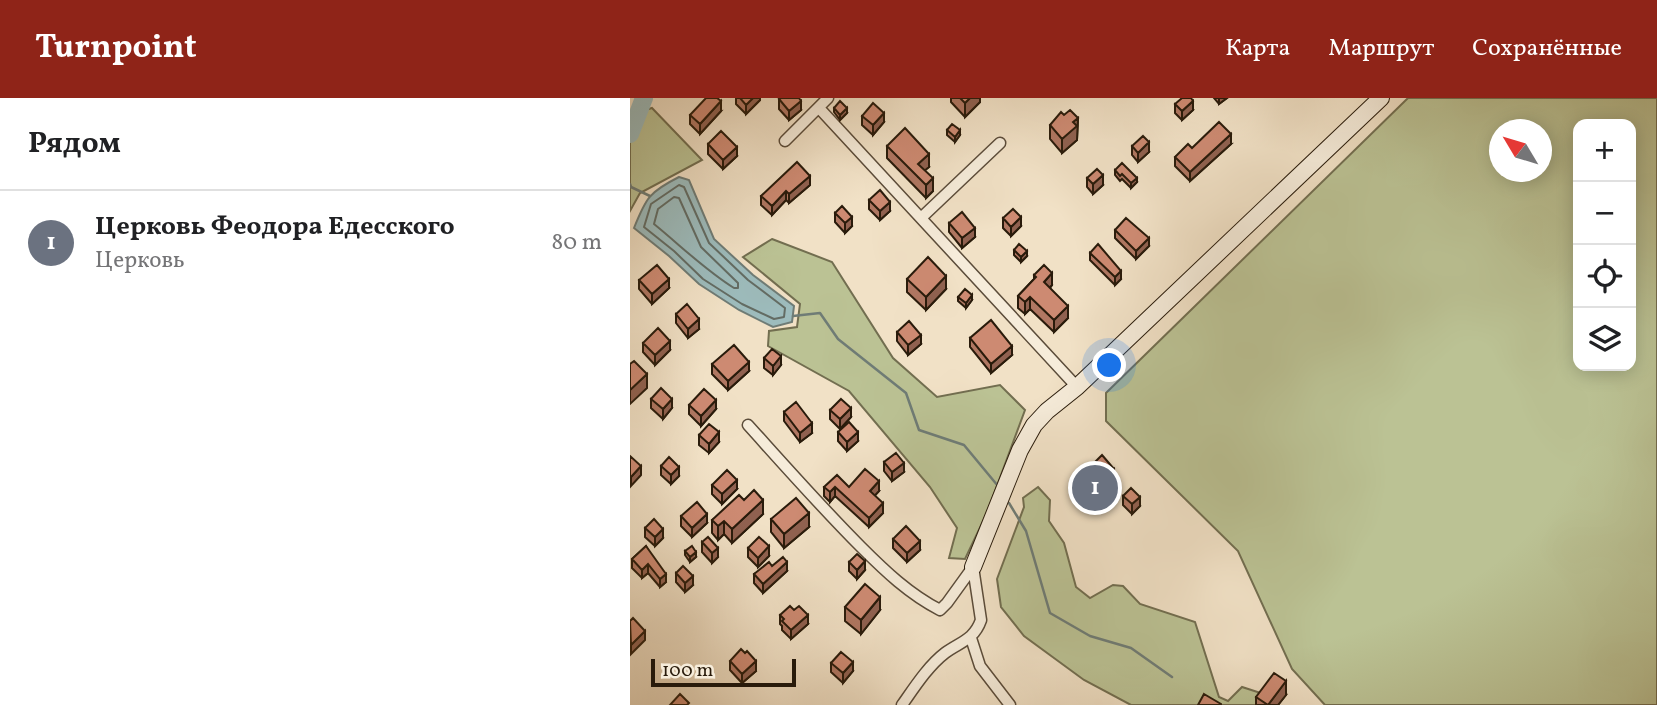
<!DOCTYPE html>
<html lang="ru">
<meta charset="utf-8">
<style>
:root{--surface:#fff;--page:#f6f6f6;--text:#202124;--muted:#757577;--line:#e0e0e0;--accent:#8f2418}
body{margin:0;font-family:Vollkorn,serif;background:var(--page);color:var(--text)}
.controls{position:absolute;right:21px;top:21px;display:grid;overflow:hidden;border-radius:14px;box-shadow:0 4px 18px #0003}
.controls button{width:63px;height:63px;display:grid;place-items:center;padding:0;border:0;border-bottom:2px solid var(--line);background:var(--surface);color:var(--text);font:35px sans-serif}
.compass{position:absolute;left:859px;top:21px;width:63px;height:63px;border-radius:50%;background:var(--surface);box-shadow:0 4px 18px #0003;rotate:308deg}
.scale{position:absolute;left:21px;bottom:18px;width:145px;box-sizing:border-box;padding-left:7px;border:4px solid #291b0b;border-top:0;font-size:19px;line-height:24px;white-space:nowrap;color:#291b0b;-webkit-text-stroke:5px #f6ecda;paint-order:stroke}
.you{position:absolute;left:480px;top:268px;width:24px;height:24px;margin:-18px;border:5px solid #fff;border-radius:50%;background:#1a73e8;box-shadow:0 0 0 10px #1a73e833}
.badge{display:grid;place-items:center;width:46px;height:46px;border-radius:50%;background:var(--accent);color:#fff;font-size:23px;font-weight:700}
.pin{position:absolute;translate:-50% -50%;border:4px solid #fff;box-shadow:0 2px 7px #0006}
.list{margin:0;padding:0;list-style:none}
h2{display:flex;justify-content:space-between;align-items:center;height:91px;margin:0;padding:0 28px;font-size:30px}
h2 small{font-size:23px;font-weight:400;color:var(--muted)}
.list li{display:grid;grid-template-columns:46px 1fr auto;gap:21px;align-items:center;box-sizing:border-box;height:105px;padding:0 28px;border-top:2px solid var(--line)}
.list b{display:block;font-size:26px;white-space:nowrap}
.list p{margin:0;font-size:23px;white-space:nowrap;color:var(--muted)}
.list em{font-size:23px;font-style:normal;color:var(--muted)}
.icon{flex:none;width:38px;height:38px;fill:none;stroke:currentColor;stroke-width:2;stroke-linecap:round;stroke-linejoin:round}
.map{position:relative;flex:none;width:1027px;height:607px;overflow:hidden}
header{display:flex;align-items:center;gap:42px;box-sizing:border-box;height:98px;padding:0 35px;background:var(--accent);color:#fff}
header strong{font-size:33px}
nav{display:flex;gap:38px;margin-inline-start:auto;font-size:24px}
main{display:flex}
aside{flex:1;background:var(--surface)}
.map>svg:first-child{display:block}
.green{fill:#bbc294;stroke:#726e50;stroke-width:2;fill-rule:evenodd}
.water{fill:#9dbcbd;stroke:#6f7c76;stroke-width:2}
.lines{fill:none;stroke-linecap:round;stroke-linejoin:round}
.shore{stroke:#636c64;stroke-width:2}
.stream{stroke:#6f7c76;stroke-width:2.5}
.river{stroke:#9dbcbd;stroke-width:18}
.street-casing{stroke:#5b4c3a;stroke-width:13}
.secondary-casing{stroke:#291b0b;stroke-width:18}
.street{stroke:#f6ecda;stroke-width:10}
.secondary{stroke:#f6ecda;stroke-width:16}
.wall{fill:#b07762;stroke:#291b0b;stroke-width:2}
.shaded-wall{fill:#906150;stroke:#291b0b;stroke-width:2}
.building{fill:#cd8a72;stroke:#291b0b;stroke-width:2}
</style>
<header>
<strong>Turnpoint</strong>
<nav><a>Карта</a><a>Маршрут</a><a>Сохранённые</a></nav>
</header>
<main>
<aside>
<h2>Рядом<small></small></h2>
<ul class="list">
<li><span class="badge" style="background:#6b7280">1</span><div><b>Церковь Феодора Едесского</b><p>Церковь</p></div><em>80 m</em></li>
</ul>
</aside>
<div class="map">
<svg width="1027" height="607" viewBox="0 0 1027 607">
<rect width="100%" height="100%" fill="#f1e1c6"/>
<filter id="stains"><feTurbulence type="fractalNoise" baseFrequency=".00286" numOctaves="4"/><feColorMatrix values="0 0 0 0 .2 0 0 0 0 .09 0 0 0 0 .02 0 0 0 .5 -.17"/></filter>
<radialGradient id="worn" r=".72"><stop offset=".6" stop-color="#630" stop-opacity="0"/><stop offset="1" stop-color="#630" stop-opacity=".3"/></radialGradient>
<path class="green" d="M778 0H1027V607H695L662 571 608 453 476 323V295ZM948 26H1001V268H948ZM870 32H912V74H870Z
M22 10 72 62 10 95 0 113V28L9 14Z
M142 141 202 164 263 260 307 299 370 287 395 312 357 415 335 461 319 460 327 430 300 389 219 293 138 248 139 233 167 229 170 206 113 159Z
M408 389 420 402 419 423 434 445 446 489 460 500 483 487 493 488 510 506 565 524 589 599 598 603 612 589 640 598 643 607H501L454 582 394 538 371 509 367 481 394 409 393 400Z"/>
<path class="water" d="M49 79 59 82 84 141 123 177 164 208 162 224 143 229 109 212 69 186 39 158 4 130C16 100 19 94 49 79Z"/>
<g class="lines">
<path class="shore" d="M49 87 54 89 79 145 118 182 155 210 154 219 144 221 112 206 73 181 44 153 14 129 21 106Z
M44 99 49 100 71 149 108 185V190H104C75 172 51 148 24 126L28 111Z"/>
<path class="stream" d="M0 86 1 89 20 98
M163 218 190 215 208 241 276 295 289 332 334 347 368 388
M379 405 396 433 420 515 460 538 501 550 542 579"/>
<path class="river" d="M0 36 14 0"/>
<g class="street-casing">
<path id="street" d="M189 10 447 289
M155 43 198 0
M291 120 370 45
M118 327C155 368 192 410 231 449 255 473 279 496 310 512L317 505 343 469
M341 540 350 568 380 607
M272 607C284 590 298 568 315 555 330 544 344 542 351 522L343 469"/>
</g>
<g class="secondary-casing">
<path id="secondary" d="M343 469 390 352 404 327 417 313 447 289 751 0"/>
</g>
<use href="#street" class="street"/>
<use href="#secondary" class="secondary"/>
</g>
<path class="wall" d="M106 0H130V2L116 16 106 6Z
M321 0H350V4L335 19 321 4Z
M584 0H597L589 6Z
M149 1 171 12 159 22 149 11Z
M545 6 563 12 552 22 545 15Z
M204 10 217 15 210 22 204 14Z
M91 13 70 36 60 26V17Z
M434 17 448 20 447 42 432 55 420 41V27Z
M232 18 254 24 243 37 232 27Z
M317 32 330 37 325 44 317 37Z
M78 46 107 58 93 71 78 56Z
M601 46 560 83 545 68V59L562 50Z
M257 48 299 69 295 72 303 93 296 100 257 60Z
M502 48 519 54 508 64 502 57Z
M485 72 507 84 501 90 492 81 490 83 485 77Z
M457 80 473 87 463 96 457 89Z
M180 87 159 105 156 102 142 117 131 107V98Z
M239 102 260 113 250 122 239 111Z
M205 115 222 128 215 135 205 124Z
M373 120 391 128 381 138 373 130Z
M319 125 345 139 332 150 319 134Z
M485 132 519 148 506 161 485 140Z
M384 152 397 158 391 164 384 157Z
M460 155 491 181 485 187 460 162Z
M404 177 422 187 420 190 438 220 424 234 400 211 395 216 388 210V198L404 181Z
M277 181 316 191 296 212 277 194Z
M9 182 39 190 22 206 9 191Z
M328 199 342 202 336 210 328 203Z
M46 216 69 231 58 240 46 225Z
M267 234 291 246 278 257 267 243Z
M340 240 382 257 361 275 340 249Z
M13 245 40 252 25 267 13 254Z
M134 260 151 267 143 277 134 270Z
M82 266 119 273 98 292 82 276Z
M21 301 42 310 33 321 21 310Z
M59 307 86 311 71 328 59 316Z
M200 312 221 319 210 331 200 321Z
M154 314 182 335 170 344 154 323Z
M208 334 228 343 217 353 208 343Z
M69 337 89 344 79 355 69 347Z
M254 364 274 374 262 383 254 373Z
M31 368 49 378 41 386 31 377Z
M446 383 484 384 458 410 446 397Z
M82 387 107 391 92 406 82 396Z
M194 389H219L249 393 244 398 253 415 239 429 205 398 200 404 194 398Z
M493 398 510 408 502 416 493 407Z
M114 402 133 416 102 445 94 436 88 442 82 435V422Z
M51 418 77 425 62 439 51 428Z
M141 421 179 429 154 450 141 434Z
M15 430 33 440 25 448 15 439Z
M263 441 290 452 277 464 263 450Z
M72 444 88 459 82 465 72 454Z
M16 448 36 484 30 489 18 475 12 480 2 470V461Z
M118 450 139 458 128 469 118 459Z
M55 453 66 459 60 464 55 457Z
M219 464 235 472 227 481 219 473Z
M142 468 157 473 133 495 124 485V476Z
M46 475 63 487 55 494 46 484Z
M215 509 250 512 231 536 215 523Z
M150 517 178 526 161 541 152 532V528L150 526Z
M115 555 126 573 112 585 100 572V563Z
M201 565 223 573 213 585 201 574Z
M656 597 648 607H626V599Z"/>
<path class="shaded-wall" d="M123 0H130V2L116 16V7Z
M340 0H350V4L335 19V5Z
M589 0H597L589 6Z
M91 3V13L70 36V26Z
M171 3V12L159 22V13Z
M563 3V12L552 22V13Z
M217 10V15L210 22V17Z
M254 15V24L243 37V27Z
M448 20 447 42 432 55V41L443 24Z
M330 32V37L325 44V39Z
M601 36V46L560 83V74Z
M519 44V54L508 64V55Z
M107 49V58L93 71V62Z
M299 56V69L288 78V66Z
M473 77V87L463 96V86Z
M180 78V87L159 105V96Z
M303 80V93L296 100V87Z
M507 80V84L501 90V85Z
M156 93V102L142 117V108Z
M260 104V113L250 122V113Z
M222 119V128L215 135V125Z
M391 119V128L381 138V129Z
M345 130V139L332 150V140Z
M519 140V148L506 161V153Z
M397 153V158L391 164V159Z
M491 173V181L485 187V179Z
M422 175V187L414 196V184Z
M316 178V191L296 212V199Z
M39 181V190L22 206V196Z
M342 197V202L336 210V205Z
M400 199V211L395 216V204Z
M438 208V220L424 234V222Z
M69 221V231L58 240V231Z
M291 237V246L278 257V247Z
M40 243V252L25 267V257Z
M382 248V257L361 275V266Z
M151 258V267L143 277V268Z
M119 264V273L98 292V283Z
M17 276V290L0 306V292Z
M42 301V310L33 321V311Z
M86 302V311L71 328V318Z
M221 310V319L210 331V321Z
M182 325V335L170 344V335Z
M89 334V344L79 355V346Z
M228 334V343L217 353V344Z
M274 365V374L262 383V374Z
M11 368V377L1 388V379Z
M49 369V378L41 386V377Z
M484 371V384L458 410V396Z
M107 382V391L92 406V396Z
M249 383V393L240 403V393Z
M205 389V398L200 404V394Z
M510 399V408L502 416V406Z
M133 402V416L102 445V431Z
M253 405V415L239 429V420Z
M179 415V429L154 450V436Z
M77 416V425L62 439V430Z
M94 423V436L88 442V428Z
M33 431V440L25 448V439Z
M290 443V452L277 464V455Z
M139 448V458L128 469V460Z
M88 450V459L82 465V455Z
M66 454V459L60 464V459Z
M235 463V472L227 481V472Z
M157 464V473L133 495V486Z
M18 466V475L12 480V472Z
M36 476V484L30 489V481Z
M63 478V487L55 494V485Z
M250 499V512L231 536V522Z
M178 517V526L161 541V532Z
M15 533V542L1 556V547Z
M126 563V573L112 585V576Z
M223 564V573L213 585V575Z
M656 583V597L648 607H638Z"/>
<path class="building" d="M76 0H87L91 3 70 26 60 17Z
M110 0H123L116 7Z
M151 0H169L171 3 159 13 149 1Z
M330 0H340L335 5Z
M552 0H561L563 3 552 13 545 6Z
M210 3 217 10 210 17 204 10Z
M243 5 254 15 243 27 232 18Z
M440 12 448 20 443 24 447 28 432 41 420 27 431 14 434 17Z
M589 24 601 36 560 74 545 59 558 46 562 50Z
M322 26 330 32 325 39 317 32Z
M275 30 299 56 288 66 303 80 296 87 257 48Z
M91 33 107 49 93 62 78 46Z
M513 38 519 44 508 55 502 48Z
M167 64 180 78 159 96 156 93 142 108 131 98Z
M492 65 507 80 501 85 492 76 490 78 485 72Z
M467 71 473 77 463 86 457 80Z
M250 92 260 104 250 113 239 102Z
M212 108 222 119 215 125 205 115Z
M383 111 391 119 381 129 373 120Z
M332 114 345 130 332 140 319 125Z
M496 120 519 140 506 153 485 132Z
M389 146 397 153 391 159 384 152Z
M468 146 491 173 485 179 460 155Z
M298 159 316 178 296 199 277 181Z
M27 167 39 181 22 196 9 182Z
M414 167 422 175 414 184 438 208 424 222 400 199 395 204 388 198 406 179 404 177Z
M335 191 342 197 336 205 328 199Z
M57 206 69 221 58 231 46 216Z
M361 222 382 248 361 266 340 240Z
M279 223 291 237 278 247 267 234Z
M28 230 40 243 25 257 13 245Z
M104 247 119 264 98 283 82 266Z
M142 251 151 258 143 268 134 260Z
M4 263 17 276 0 292V266Z
M31 290 42 301 33 311 21 301Z
M74 291 86 302 71 318 59 307Z
M211 301 221 310 210 321 200 312Z
M166 304 182 325 170 335 154 314Z
M219 324 228 334 217 344 208 334Z
M79 326 89 334 79 346 69 337Z
M266 355 274 365 262 374 254 364Z
M472 357 484 371 458 396 446 383Z
M0 358 11 368 1 379 0 378Z
M39 359 49 369 41 377 31 368Z
M235 371 249 383 240 393 253 405 239 420 205 389 200 394 194 389 207 377 219 389Z
M97 372 107 382 92 396 82 387Z
M501 390 510 399 502 406 493 398Z
M124 392 133 402 102 431 94 423 88 428 82 422 109 397 114 402Z
M166 400 179 415 154 436 141 421Z
M67 404 77 416 62 430 51 418Z
M24 421 33 431 25 439 15 430Z
M276 428 290 443 277 455 263 441Z
M78 439 88 450 82 455 72 444Z
M129 439 139 448 128 460 118 450Z
M16 448 36 476 30 481 18 466 12 472 2 461Z
M62 448 66 454 60 459 55 453Z
M227 456 235 463 227 472 219 464Z
M153 459 157 464 133 486 124 476 139 464 142 468Z
M53 468 63 478 55 485 46 475Z
M235 486 250 499 231 522 215 509Z
M160 508 164 512 169 508 178 517 161 532 152 523 154 521 150 517Z
M3 520 15 533 1 547 0 523Z
M111 551 115 555 117 553 126 563 112 576 100 563Z
M211 554 223 564 213 575 201 565Z
M644 575 656 583 638 607 626 599Z
M50 596 59 605 57 607H40Z
M574 596 591 606V607H568Z"/>
<rect width="100%" height="100%" filter="url(#stains)"/>
<rect width="100%" height="100%" fill="url(#worn)"/>
</svg>
<div class="controls">
<button>+</button>
<button>−</button>
<button><svg class="icon" aria-label="locate" viewBox="0 0 24 24"><circle cx="12" cy="12" r="6"/><path d="M12 2v4M12 18v4M2 12h4M18 12h4"/></svg></button>
<button><svg class="icon" aria-label="layers" viewBox="0 0 24 24"><path d="M12 4l9 5-9 5-9-5zM3 14l9 5 9-5"/></svg></button>
</div>
<svg class="compass" viewBox="-18 -18 36 36"><path d="M0-13l5 13h-10z" fill="#e53935"/><path d="M0 13l5-13h-10z" fill="#757577"/></svg>
<div class="scale">100 m</div>
<div class="you"></div>
<div class="pin badge" style="left:465px;top:390px;background:#6b7280">1</div>
</div>
</main>
